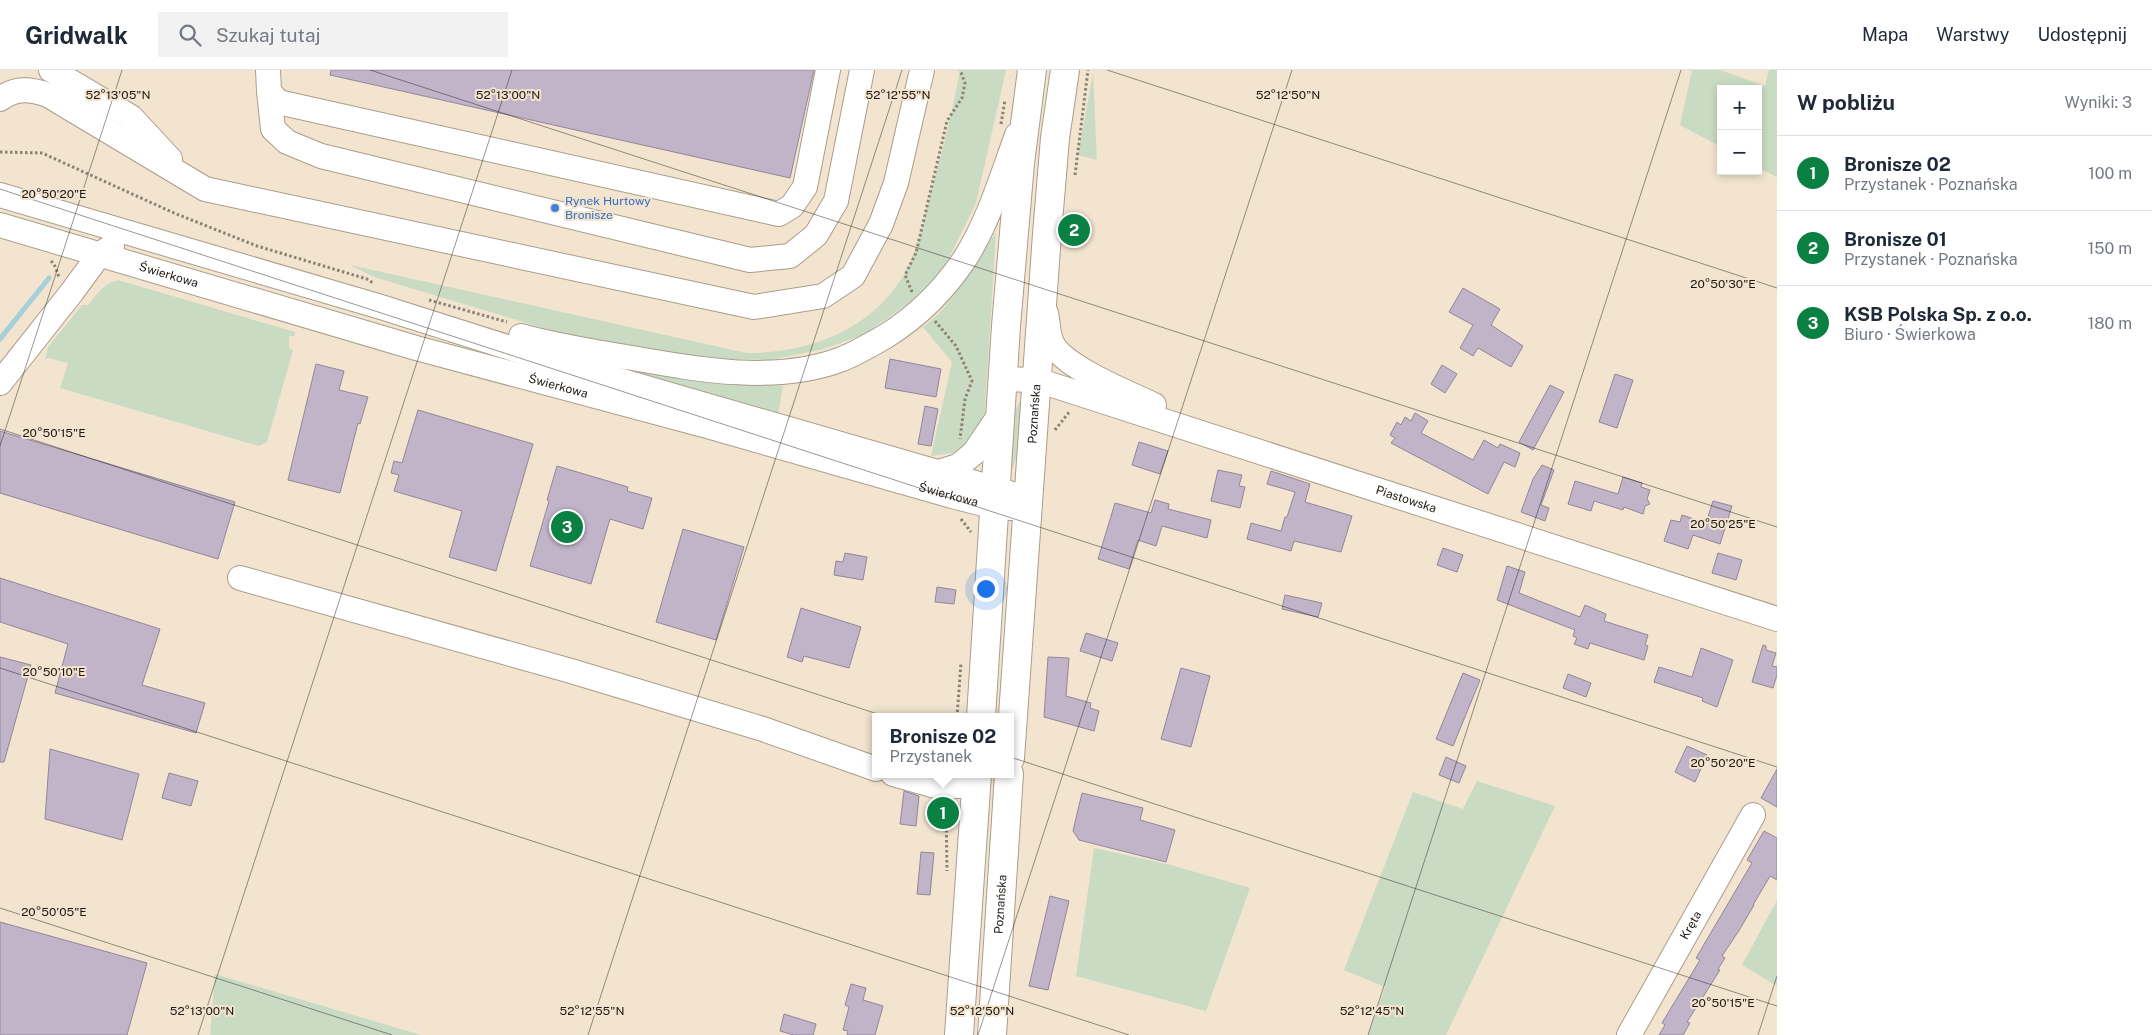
<!DOCTYPE html>
<html lang="pl">
<meta charset="utf-8">
<style>
:root{--surface:#fff;--page:#f2f2f3;--text:#1f2937;--muted:#747a83;--line:#e0e1e3;--accent:#0b8043}
body{margin:0;font-family:"Public Sans",sans-serif;background:var(--page);color:var(--text)}
.controls{position:absolute;right:15px;top:15px;display:grid;overflow:hidden;border-radius:0px;box-shadow:0 2px 8px #0003}
.controls button{width:45px;height:45px;display:grid;place-items:center;padding:0;border:0;border-bottom:1px solid var(--line);background:var(--surface);color:var(--text);font:25px sans-serif}
.you{position:absolute;left:985px;top:518px;width:18px;height:18px;margin:-12px;border:4px solid #fff;border-radius:50%;background:#1a73e8;box-shadow:0 0 0 8px #1a73e833}
.badge{display:grid;place-items:center;width:32px;height:32px;border-radius:50%;background:var(--accent);color:#fff;font-size:16px;font-weight:700}
.pin{position:absolute;translate:-50% -50%;border:2px solid #fff;box-shadow:0 1px 5px #0006}
.popup{position:absolute;left:872px;top:643px;width:142px;height:65px;box-sizing:border-box;display:grid;place-content:center;border-radius:0px;background:var(--surface);filter:drop-shadow(0 1px 4px #0005);font-size:16px;white-space:nowrap;color:var(--muted)}
.popup b{font-size:19px;color:var(--text)}
.popup::after{content:'';position:absolute;left:50%;top:100%;margin-left:-10px;border:10px solid transparent;border-top-color:var(--surface)}
.list{margin:0;padding:0;list-style:none}
h2{display:flex;justify-content:space-between;align-items:center;height:65px;margin:0;padding:0 20px;font-size:21px}
h2 small{font-size:16px;font-weight:400;color:var(--muted)}
.list li{display:grid;grid-template-columns:32px 1fr auto;gap:15px;align-items:center;box-sizing:border-box;height:75px;padding:0 20px;border-top:1px solid var(--line)}
.list b{display:block;font-size:19px;white-space:nowrap}
.list p{margin:0;font-size:16px;white-space:nowrap;color:var(--muted)}
.list em{font-size:16px;font-style:normal;color:var(--muted)}
.icon{flex:none;width:28px;height:28px;fill:none;stroke:currentColor;stroke-width:2;stroke-linecap:round;stroke-linejoin:round}
.map{position:relative;flex:none;width:1777px;height:965px;overflow:hidden}
header{display:flex;align-items:center;gap:30px;box-sizing:border-box;height:70px;padding:0 25px;background:var(--surface);border-bottom:1px solid var(--line)}
header strong{font-size:24px}
nav{display:flex;gap:28px;margin-inline-start:auto;font-size:18px}
.search{width:350px;height:45px;background:var(--page);display:flex;align-items:center;gap:12px;box-sizing:border-box;padding:0 18px;border-radius:0px;color:var(--muted);font-size:19px}
main{display:flex}
aside{flex:1;background:var(--surface)}
.map>svg:first-child{display:block}
.green{fill:#cadbc4}
.lines{fill:none;stroke-linecap:round;stroke-linejoin:round}
.stream{stroke:#a5cfd9;stroke-width:5}
.building{fill:#c1b4c9;stroke:#928699}
.minor-casing{stroke:#aa9d8a;stroke-width:26}
.major-casing{stroke:#aa9d8a;stroke-width:30}
.path{stroke:#8c8274;stroke-width:3;stroke-dasharray:2.5 2.5;stroke-linecap:butt}
.minor{stroke:#fff;stroke-width:24}
.major{stroke:#fff;stroke-width:28}
.ticks{fill:none;stroke:#1d1811;stroke-width:1;stroke-opacity:0.45}
.shop-dot{fill:#3f7fe0;stroke:#f2e4cf;stroke-width:2}
.labels{text-anchor:middle;dominant-baseline:central;stroke-width:4;stroke-linejoin:round;paint-order:stroke}
.shop-label{font-size:12px;fill:#366cbe;stroke:#f2e4cf;text-anchor:start}
.street-label{font-size:12px;fill:#1d1811;stroke:#f2e4cf}
.ticks-label{font-size:12px;text-anchor:middle;fill:#1d1811;stroke:#f2e4cf;stroke-width:4;stroke-linejoin:round;paint-order:stroke}
</style>
<header>
<strong>Gridwalk</strong>
<div class="search"><svg class="icon" aria-label="search" viewBox="0 0 24 24"><circle cx="10" cy="10" r="6"/><path d="M15 15l6 6"/></svg>Szukaj tutaj</div>
<nav><a>Mapa</a><a>Warstwy</a><a>Udostępnij</a></nav>
</header>
<main>
<div class="map">
<svg width="1777" height="965" viewBox="0 0 1777 965">
<rect width="100%" height="100%" fill="#f2e4cf"/>
<path class="green" d="M960 0H1006L976 133 942 202 910 232 865 264 824 279 769 290 731 289 682 284 560 263 374 207 350 195 746 283C806 283 865 263 900 211 918 184 924 149 932 118 943 79 953 40 960 0Z
M1692 0H1720L1765 16 1769 0H1777V107L1758 97V19H1721V77L1680 55Z
M1093 3 1097 90 1078 85Z
M996 162 984 355 966 381 931 386 952 292 923 257C952 236 976 192 996 162Z
M118 210 295 262 294 266H289V278L293 280 267 372 259 376 60 318 68 293 48 288 45 289 48 277 82 235H88C97 224 103 214 118 210Z
M569 287 718 311 783 316 778 345Z
M1020 331 1022 332C1020 358 1022 385 1007 408L1013 343Z
M1477 711 1555 736 1446 965H1368L1385 917 1344 900 1413 722 1463 739Z
M1094 778 1171 795 1250 818 1206 941 1076 906Z
M1777 830V916L1742 895Z
M215 904 421 965H210Z"/>
<g class="lines">
<path class="stream" d="M0 269 49 208"/>
</g>
<path class="building" d="M331 0H814L790 108 330 5Z
M1463 218 1500 239 1491 255 1523 276 1511 297 1478 278 1473 286 1460 278 1473 255 1449 242Z
M890 289 941 299 936 327 885 318Z
M316 294 344 301 339 320 368 327 360 354 358 353 340 423 288 410Z
M1442 295 1457 304 1445 323 1431 314Z
M1615 304 1633 310 1617 358 1599 352Z
M1550 315 1564 322 1533 380 1519 372Z
M925 336 938 339 931 376 918 374Z
M418 340 533 374 496 501 449 487 462 441 394 421 399 405 391 403 394 391 402 393Z
M1415 343 1428 351 1421 363 1473 390 1484 370 1498 378 1500 374 1520 383 1515 397 1504 392 1488 424 1391 373 1395 368 1390 365 1397 352 1401 355 1405 347 1411 351Z
M0 361 235 432 218 489 0 423Z
M1139 372 1168 381 1160 404 1132 395Z
M1542 395 1554 400 1541 435 1549 438 1545 451 1521 442 1533 409Z
M557 396 628 417 627 421 652 428 643 459 610 449 591 514 530 496 549 431 547 430Z
M1218 400 1242 405 1239 416 1245 417 1240 438 1211 431Z
M1271 401 1310 414 1305 432 1352 446 1341 482 1294 471 1291 481 1247 469 1251 453 1281 461 1285 447H1287L1295 422 1267 414Z
M1623 407 1642 413 1641 417 1650 420 1647 429 1650 434 1645 436 1643 444 1624 437 1623 440 1594 431 1591 441 1568 434 1575 411 1618 424Z
M1155 430 1169 434 1168 439 1211 450 1207 468 1162 456 1156 476 1138 470 1129 499 1098 489 1115 433 1151 443Z
M1713 431 1732 436 1720 474 1693 465 1688 479 1664 471 1671 450 1680 452 1682 445 1706 453Z
M683 459 744 477 716 570 656 552Z
M1443 478 1463 485 1457 502 1437 495Z
M845 483 867 487 863 510 834 505 836 491 843 492Z
M1718 483 1742 490 1736 510 1712 503Z
M1507 496 1525 502 1519 523 1580 547 1585 535 1606 544 1604 551 1648 565 1645 575 1648 576 1644 590 1590 573 1588 579 1574 574 1577 568 1573 566 1575 560 1497 530Z
M0 508 160 559 142 615 205 633 196 663 55 623 68 574 0 552Z
M937 517 956 520 954 534 935 532Z
M1285 525 1322 533 1318 547 1282 539Z
M801 538 861 557 849 598 804 586 802 592 787 587Z
M1086 563 1118 573 1112 591 1080 581Z
M1763 575 1766 576V580L1776 583 1772 596 1777 597V605L1773 618 1752 612Z
M1701 578 1733 590 1717 637 1702 631 1703 628 1654 612 1659 597 1692 607Z
M0 587 31 595 4 692H0Z
M1048 587 1069 588 1066 626 1091 633 1090 638 1099 641 1094 661 1044 647Z
M1181 598 1210 606 1191 677 1161 669Z
M1463 603 1480 610 1453 676 1436 669Z
M1568 604 1591 613 1586 627 1563 618Z
M1687 676 1707 685 1695 712 1675 702Z
M50 679 139 704 122 770 45 749Z
M1446 687 1466 696 1459 713 1439 705Z
M1777 699V737L1761 728Z
M169 703 198 711 191 736 162 728Z
M904 721 919 726 916 756 900 754Z
M1082 723 1143 738 1140 750 1175 760 1166 792 1079 770 1073 761Z
M1764 761 1777 768V810L1770 806 1753 835H1754L1740 859 1722 886 1725 888 1718 899 1720 900 1687 952 1690 953 1683 965H1659L1665 955 1662 953 1700 890 1696 888 1752 793 1747 790Z
M921 782 934 783 930 825 917 824Z
M1050 826 1069 831 1048 920 1029 916Z
M0 852 147 893 127 965H0Z
M851 914 866 918 863 930 883 936 875 965H847L848 961 843 960 849 937 845 935Z
M784 944 816 954 813 965H794L780 961Z"/>
<g class="lines">
<g class="minor-casing">
<g id="minor">
<path d="M51 0 131 47 170 89"/>
<path d="M268 0 269 21 278 32 779 144 792 136 805 117 828 0"/>
<path d="M269 21 273 59 287 72 321 86 750 190 790 186 816 165 836 131 862 0"/>
<path d="M0 29C16 17 31 19 48 25L205 119 754 237 823 226 853 206 881 154 896 113 922 0"/>
<path d="M0 125 381 237 529 284 996 419 1015 425 1028 432"/>
<path id="s1" d="M0 155 416 278 707 356 952 426 995 437 1012 438"/>
<path d="M1046 243C1048 252 1048 265 1052 273 1063 297 1129 323 1154 335"/>
<path d="M521 266C557 276 595 282 632 288 699 300 777 314 842 289 857 283 872 274 886 266 918 246 945 219 966 187 989 150 1002 106 1017 65"/>
<path id="s2" d="M1003 309 1037 310 1777 549"/>
<path d="M0 313 72 222 99 185 112 176"/>
<path d="M939 402 958 396 974 383 1001 343"/>
<path d="M240 508 571 601 763 659 876 699"/>
<path d="M893 704 939 717 976 715"/>
<path id="s3" d="M1629 965 1753 745"/>
</g>
</g>
<g class="major-casing">
<g id="major">
<path d="M981 647 1006 256 1020 93 1032 0"/>
<path id="s4" d="M1010 688 1047 164 1055 68 1065 0"/>
<path d="M959 965 977 704"/>
<path id="s5" d="M992 965 1009 704"/>
</g>
</g>
<path class="path" d="M1001 54 1005 30
M0 82 42 83 174 143 257 176 367 209 373 213
M1075 105 1088 0
M51 191 54 194 59 207
M912 222 905 205 916 183 947 51 962 28 965 13 960 0
M429 230 507 252
M935 251 956 276 972 311 965 329 960 369
M1055 360 1070 341
M961 449 971 462
M957 647 961 593
M946 735 947 801"/>
<use href="#minor" class="minor"/>
<use href="#major" class="major"/>
</g>
<path class="ticks" d="M370 0 1777 457M1107 0 1777 218M0 119 1777 697M0 359 1777 936M0 376 122 0M0 598 1129 965M0 838 392 965M198 965 512 0M588 965 902 0M978 965 1292 0M1368 965 1681 0M1758 965 1777 906"/>
<circle class="shop-dot" cx="555" cy="138" r="5"/>
<g class="labels">
<g class="shop-label">
<text x="565" y="131">Rynek Hurtowy<tspan x="565" dy="14">Bronisze</tspan></text>
</g>
<g class="street-label">
<text stroke="none"><textPath href="#s1" startOffset="176">Świerkowa</textPath></text>
<text stroke="none"><textPath href="#s1" startOffset="581">Świerkowa</textPath></text>
<text stroke="none"><textPath href="#s4" startOffset="345">Poznańska</textPath></text>
<text stroke="none"><textPath href="#s1" startOffset="986">Świerkowa</textPath></text>
<text stroke="none"><textPath href="#s2" startOffset="422">Piastowska</textPath></text>
<text stroke="none"><textPath href="#s5" startOffset="131">Poznańska</textPath></text>
<text stroke="none"><textPath href="#s3" startOffset="126">Kręta</textPath></text>
</g>
</g>
<g class="ticks-label">
<text x="118" y="29">52°13'05"N</text>
<text x="508" y="29">52°13'00"N</text>
<text x="898" y="29">52°12'55"N</text>
<text x="1288" y="29">52°12'50"N</text>
<text x="54" y="128">20°50'20"E</text>
<text x="1723" y="218">20°50'30"E</text>
<text x="54" y="367">20°50'15"E</text>
<text x="1723" y="458">20°50'25"E</text>
<text x="54" y="606">20°50'10"E</text>
<text x="1723" y="697">20°50'20"E</text>
<text x="54" y="846">20°50'05"E</text>
<text x="1723" y="937">20°50'15"E</text>
<text x="202" y="945">52°13'00"N</text>
<text x="592" y="945">52°12'55"N</text>
<text x="982" y="945">52°12'50"N</text>
<text x="1372" y="945">52°12'45"N</text>
</g>
</svg>
<div class="controls">
<button>+</button>
<button>−</button>
</div>
<div class="you"></div>
<div class="pin badge" style="left:943px;top:743px">1</div>
<div class="popup"><b>Bronisze 02</b>Przystanek</div>
<div class="pin badge" style="left:1074px;top:160px">2</div>
<div class="pin badge" style="left:567px;top:457px">3</div>
</div>
<aside>
<h2>W pobliżu<small>Wyniki: 3</small></h2>
<ul class="list">
<li><span class="badge">1</span><div><b>Bronisze 02</b><p>Przystanek · Poznańska</p></div><em>100 m</em></li>
<li><span class="badge">2</span><div><b>Bronisze 01</b><p>Przystanek · Poznańska</p></div><em>150 m</em></li>
<li><span class="badge">3</span><div><b>KSB Polska Sp. z o.o.</b><p>Biuro · Świerkowa</p></div><em>180 m</em></li>
</ul>
</aside>
</main>
